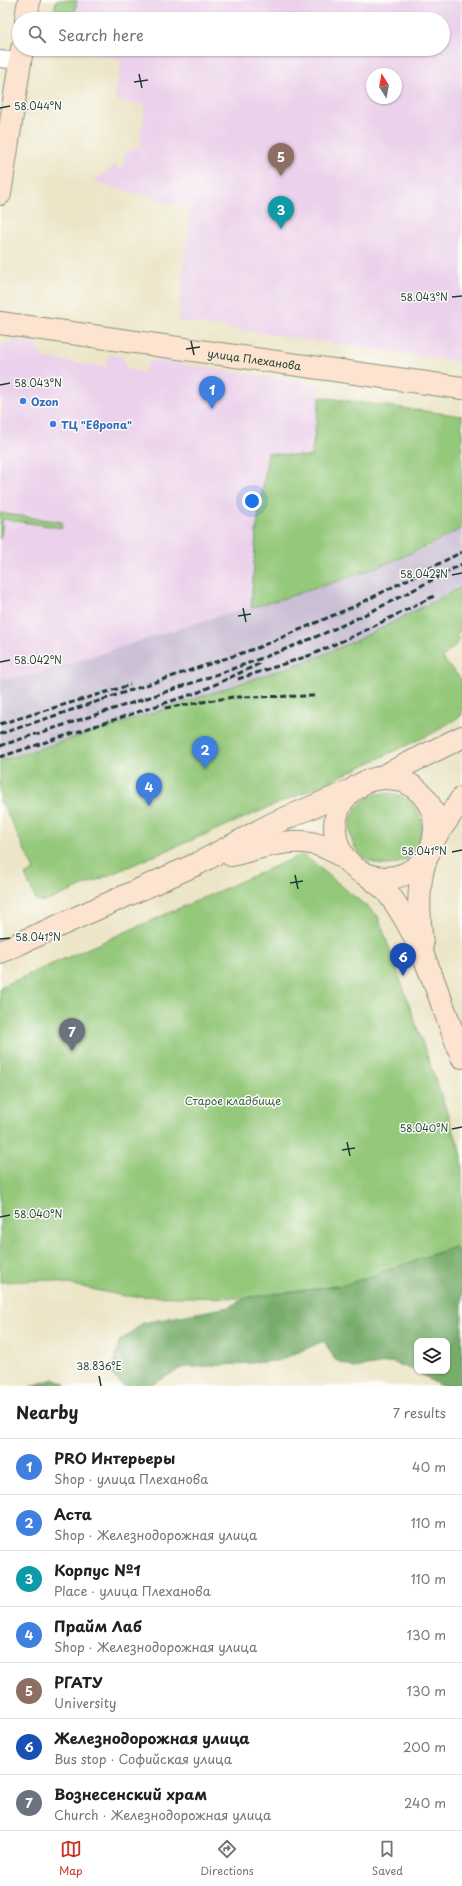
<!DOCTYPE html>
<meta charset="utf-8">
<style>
:root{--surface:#fff;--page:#f6f6f6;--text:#202124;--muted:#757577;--line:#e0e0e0;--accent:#c8321e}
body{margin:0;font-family:"Playpen Sans",sans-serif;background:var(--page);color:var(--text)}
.controls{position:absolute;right:12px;bottom:12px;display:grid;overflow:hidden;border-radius:8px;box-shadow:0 1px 3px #0004}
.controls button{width:36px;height:36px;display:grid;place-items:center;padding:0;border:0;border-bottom:1px solid var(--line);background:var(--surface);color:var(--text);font:20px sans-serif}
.compass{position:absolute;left:366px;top:68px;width:36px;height:36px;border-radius:50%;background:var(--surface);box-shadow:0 1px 3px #0004;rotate:349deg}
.you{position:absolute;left:252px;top:501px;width:14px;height:14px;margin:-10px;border:3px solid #fff;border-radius:50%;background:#1a73e8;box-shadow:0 0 0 6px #1a73e833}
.badge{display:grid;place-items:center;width:26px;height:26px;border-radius:50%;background:var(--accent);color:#fff;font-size:13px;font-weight:700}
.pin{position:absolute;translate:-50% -33px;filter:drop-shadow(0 1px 2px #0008)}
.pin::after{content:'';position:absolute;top:21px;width:14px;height:12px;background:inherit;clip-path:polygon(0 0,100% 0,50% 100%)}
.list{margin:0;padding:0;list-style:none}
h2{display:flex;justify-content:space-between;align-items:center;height:52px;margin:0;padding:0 16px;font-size:17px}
h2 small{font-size:13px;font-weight:400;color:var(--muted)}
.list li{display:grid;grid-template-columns:26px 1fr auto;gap:12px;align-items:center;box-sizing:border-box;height:56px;padding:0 16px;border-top:1px solid var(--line)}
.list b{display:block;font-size:15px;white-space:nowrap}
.list p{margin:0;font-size:13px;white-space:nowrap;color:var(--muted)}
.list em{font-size:13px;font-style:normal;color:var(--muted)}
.icon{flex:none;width:22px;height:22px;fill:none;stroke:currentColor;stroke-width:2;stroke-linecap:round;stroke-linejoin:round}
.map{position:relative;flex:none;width:462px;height:1386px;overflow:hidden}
.search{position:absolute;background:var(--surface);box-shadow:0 1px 3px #0004;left:12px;right:12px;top:12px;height:44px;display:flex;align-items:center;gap:10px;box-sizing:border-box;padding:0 14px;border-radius:22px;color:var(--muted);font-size:15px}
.sheet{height:444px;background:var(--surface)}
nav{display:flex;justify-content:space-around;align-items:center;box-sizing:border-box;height:56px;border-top:1px solid var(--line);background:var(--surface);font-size:11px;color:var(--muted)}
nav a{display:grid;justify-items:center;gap:2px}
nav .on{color:var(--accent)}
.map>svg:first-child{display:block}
.built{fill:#ebd1eb;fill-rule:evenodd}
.industrial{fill:#cbbfd5}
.green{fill:#94c87a;stroke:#5a8257}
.forest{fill:#77ac6a;stroke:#4b744f;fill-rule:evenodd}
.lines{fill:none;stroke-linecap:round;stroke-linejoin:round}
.street-casing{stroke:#86917e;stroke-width:18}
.secondary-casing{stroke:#86917e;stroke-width:24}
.street{stroke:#fff;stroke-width:16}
.secondary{stroke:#fde4d0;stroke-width:22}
.rail{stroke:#1f3d34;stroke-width:3;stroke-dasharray:6 3;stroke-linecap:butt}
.ticks{fill:none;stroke:#1f3d34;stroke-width:1.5}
.shop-dot{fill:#3f7fe0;stroke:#fdfcf7;stroke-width:1.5}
.labels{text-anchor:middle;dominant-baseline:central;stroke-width:3;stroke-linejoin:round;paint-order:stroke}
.street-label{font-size:11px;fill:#1f3d34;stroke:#fdfcf7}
.shop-label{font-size:11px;font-weight:bold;fill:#366cbe;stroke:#fdfcf7;text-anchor:start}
.park-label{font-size:11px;fill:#3c6046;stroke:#fdfcf7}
.ticks-label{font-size:10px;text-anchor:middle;fill:#1f3d34;stroke:#fdfcf7;stroke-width:3;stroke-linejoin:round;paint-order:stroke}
</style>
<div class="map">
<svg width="462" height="1386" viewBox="0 0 462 1386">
<rect width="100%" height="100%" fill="#fdfcf7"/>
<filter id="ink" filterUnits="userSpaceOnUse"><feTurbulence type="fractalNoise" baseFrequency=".025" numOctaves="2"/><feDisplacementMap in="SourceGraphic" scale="8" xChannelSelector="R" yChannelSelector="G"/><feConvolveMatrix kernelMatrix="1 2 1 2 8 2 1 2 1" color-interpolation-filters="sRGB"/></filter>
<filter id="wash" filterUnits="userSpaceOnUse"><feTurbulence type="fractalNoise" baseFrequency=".012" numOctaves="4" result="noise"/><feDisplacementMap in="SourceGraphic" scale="16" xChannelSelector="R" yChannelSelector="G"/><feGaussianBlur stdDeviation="0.9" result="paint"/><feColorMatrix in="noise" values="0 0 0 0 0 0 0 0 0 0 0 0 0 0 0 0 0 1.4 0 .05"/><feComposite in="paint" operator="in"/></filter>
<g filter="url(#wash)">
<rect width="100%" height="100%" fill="#ece5c7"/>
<path class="built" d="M56 0H462V362L178 321 190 209 93 181 117 164V169H122V164L124 163V156L133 148 139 150 145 105 115 100 122 59 59 49H443V19H53ZM372 74H396V98H372Z
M14 340 35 342 43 358 106 367 107 357 111 354 121 356 125 362 127 369 136 371 145 372 147 363 155 360 321 385 311 457 268 453 256 533 251 608 221 615 43 672 12 679 0 678V421L3 401 0 399V348L4 343Z"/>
<path class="industrial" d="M462 528V587L407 616 362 638 313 659 147 715 0 761V678L12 679 43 672 221 615 251 608 426 548Z"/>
<path class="green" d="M56 0H77L74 19H53Z
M320 397 462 416V528C395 565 324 586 251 608L256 533 268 453 311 457Z
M0 513 62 522V528L3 519 0 540Z
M462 587V630L456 635 460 641 442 658 462 680V715L433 733 322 785 50 900 41 902 36 900 25 875 34 870 2 802 0 803V761L147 715 313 659 362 638Z
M350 829a36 36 0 1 1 72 0a36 36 0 1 1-72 0Z
M303 854 378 916 462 1155V1241L454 1247 345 1285 245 1298 124 1296 49 1280 0 1282V987Z"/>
<path class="forest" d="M454 1247 462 1249V1386H440L418 1372 392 1362 354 1368 335 1360 324 1341 278 1361 181 1368 150 1386H123L111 1374 119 1342 143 1323 229 1307 245 1298 345 1285ZM417 1341H447V1371H417Z
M54 1379 65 1384V1386H31Z"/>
</g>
<g filter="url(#ink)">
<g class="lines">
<g class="street-casing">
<path id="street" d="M0 59 20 61"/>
</g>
<g class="secondary-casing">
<g id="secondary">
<path d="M26 19 29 0"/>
<path d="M0 194 22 49"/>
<path id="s1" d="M0 323 462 388"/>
<circle cx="385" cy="828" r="50"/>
<path d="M377 779 462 737"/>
<path d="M434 839 462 798"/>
<path d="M231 855C276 844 308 829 348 861"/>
<path d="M367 875C374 881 382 886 388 893 423 939 441 1004 462 1057"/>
<path d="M422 945C419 916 416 884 427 856"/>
<path d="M0 952 199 863 272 824 357 788"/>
</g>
</g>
<use href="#street" class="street"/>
<use href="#secondary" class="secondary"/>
<path class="rail" d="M238 679 311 655 360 633 436 595
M165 708 233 697 314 696
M0 724 130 685
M0 734 257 648 355 606 462 552
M0 746C104 711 211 680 313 638 364 617 413 590 462 564
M0 757 199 692 261 663"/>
</g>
</g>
<path class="ticks" d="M139 74 142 88M134 82 148 80M0 108 10 106M452 297 462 296M191 341 194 355M186 349 200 347M0 385 10 383M452 575 462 573M243 608 246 622M238 616 251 614M0 662 10 660M452 852 462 850M295 875 298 889M290 883 303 881M0 939 10 938M452 1129 462 1127M347 1142 350 1156M342 1150 355 1148M0 1217 10 1215M99 1376 101 1386"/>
<g class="shop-dot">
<circle cx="23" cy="401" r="4"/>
<circle cx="53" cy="424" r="4"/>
</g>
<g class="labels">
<g class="street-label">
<text stroke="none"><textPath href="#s1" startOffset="257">улица Плеханова</textPath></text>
</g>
<g class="shop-label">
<text x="31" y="401">Ozon</text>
<text x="61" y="424">ТЦ "Европа"</text>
</g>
<g class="park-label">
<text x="233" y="1100">Старое кладбище</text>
</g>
</g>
<g class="ticks-label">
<text x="38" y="110">58.044°N</text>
<text x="424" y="301">58.043°N</text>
<text x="38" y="387">58.043°N</text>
<text x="424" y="578">58.042°N</text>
<text x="38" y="664">58.042°N</text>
<text x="424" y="855">58.041°N</text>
<text x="38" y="941">58.041°N</text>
<text x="424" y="1132">58.040°N</text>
<text x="38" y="1218">58.040°N</text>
<text x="99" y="1370">38.836°E</text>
</g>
</svg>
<div class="controls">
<button><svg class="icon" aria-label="layers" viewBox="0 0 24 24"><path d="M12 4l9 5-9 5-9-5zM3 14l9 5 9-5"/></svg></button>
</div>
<svg class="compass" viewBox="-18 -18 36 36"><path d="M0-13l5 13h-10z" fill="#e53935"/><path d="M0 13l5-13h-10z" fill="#757577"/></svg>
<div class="you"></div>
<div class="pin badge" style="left:212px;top:409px;background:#3f7fe0">1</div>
<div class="pin badge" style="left:205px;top:769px;background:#3f7fe0">2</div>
<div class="pin badge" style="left:281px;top:229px;background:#0f9aa8">3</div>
<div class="pin badge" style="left:149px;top:806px;background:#3f7fe0">4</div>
<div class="pin badge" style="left:281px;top:176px;background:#8d6e63">5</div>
<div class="pin badge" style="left:403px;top:976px;background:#1a4fb4">6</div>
<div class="pin badge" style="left:72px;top:1051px;background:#6b7280">7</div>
<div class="search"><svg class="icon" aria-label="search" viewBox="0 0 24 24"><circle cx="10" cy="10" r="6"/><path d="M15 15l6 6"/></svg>Search here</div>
</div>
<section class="sheet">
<h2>Nearby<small>7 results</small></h2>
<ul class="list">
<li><span class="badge" style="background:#3f7fe0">1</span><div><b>PRO Интерьеры</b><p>Shop · улица Плеханова</p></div><em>40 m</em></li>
<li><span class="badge" style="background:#3f7fe0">2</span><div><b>Аста</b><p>Shop · Железнодорожная улица</p></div><em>110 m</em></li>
<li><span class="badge" style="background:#0f9aa8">3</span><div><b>Корпус №1</b><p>Place · улица Плеханова</p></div><em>110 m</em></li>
<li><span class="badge" style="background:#3f7fe0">4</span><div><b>Прайм Лаб</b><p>Shop · Железнодорожная улица</p></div><em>130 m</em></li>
<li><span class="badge" style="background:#8d6e63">5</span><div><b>РГАТУ</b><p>University</p></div><em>130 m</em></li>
<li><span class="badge" style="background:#1a4fb4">6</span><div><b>Железнодорожная улица</b><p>Bus stop · Софийская улица</p></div><em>200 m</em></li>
<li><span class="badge" style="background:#6b7280">7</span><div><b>Вознесенский храм</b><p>Church · Железнодорожная улица</p></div><em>240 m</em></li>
</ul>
</section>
<nav>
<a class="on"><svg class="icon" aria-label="map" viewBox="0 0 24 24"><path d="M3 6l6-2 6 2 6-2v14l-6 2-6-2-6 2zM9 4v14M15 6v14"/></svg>Map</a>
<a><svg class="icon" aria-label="directions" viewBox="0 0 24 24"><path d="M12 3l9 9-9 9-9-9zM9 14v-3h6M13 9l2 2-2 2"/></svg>Directions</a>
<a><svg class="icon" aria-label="saved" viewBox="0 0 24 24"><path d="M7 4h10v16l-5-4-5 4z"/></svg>Saved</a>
</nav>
